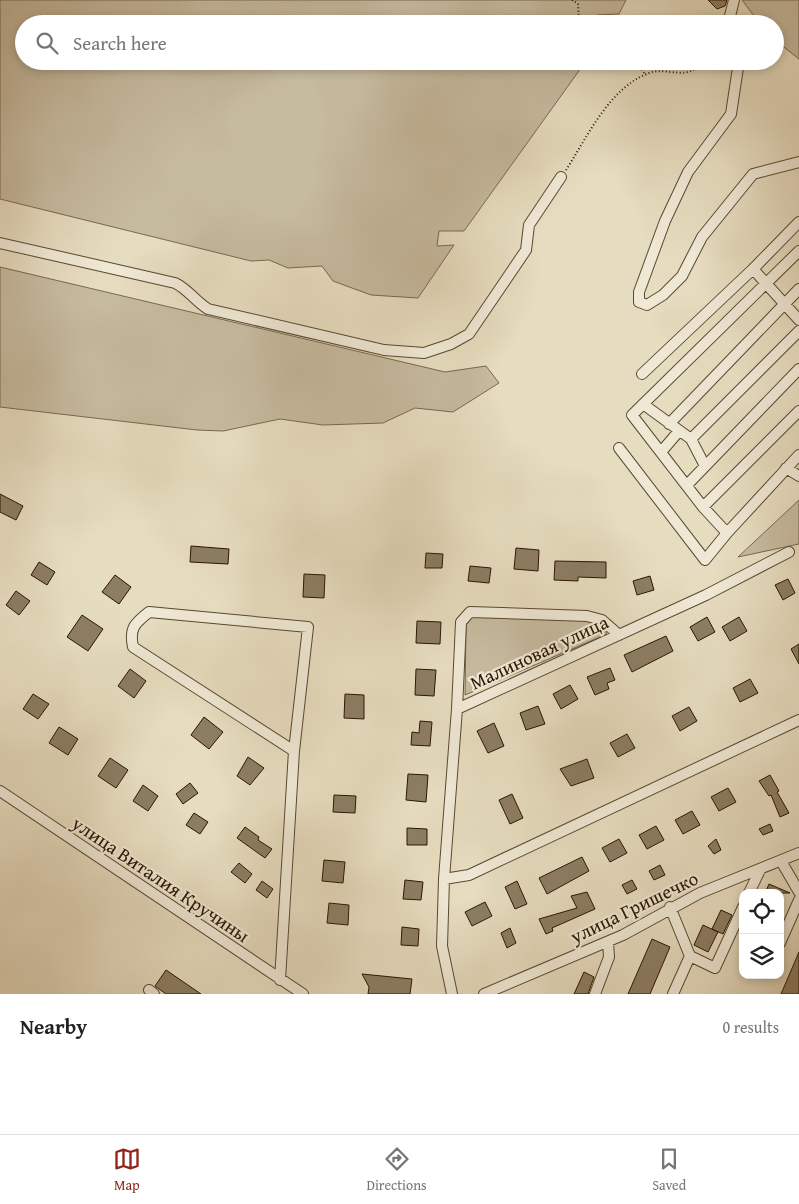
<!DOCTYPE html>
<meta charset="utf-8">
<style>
:root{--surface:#fff;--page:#f6f6f6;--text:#222;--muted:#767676;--line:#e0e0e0;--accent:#8f2418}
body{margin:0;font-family:"Gentium Book Plus",serif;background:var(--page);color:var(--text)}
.controls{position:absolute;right:15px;bottom:15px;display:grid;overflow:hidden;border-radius:10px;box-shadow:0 2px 8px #0003}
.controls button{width:45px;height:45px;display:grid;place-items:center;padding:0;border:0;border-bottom:1px solid var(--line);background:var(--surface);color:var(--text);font:25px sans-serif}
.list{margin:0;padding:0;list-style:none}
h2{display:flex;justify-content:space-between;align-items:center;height:65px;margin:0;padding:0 20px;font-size:21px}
h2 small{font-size:16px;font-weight:400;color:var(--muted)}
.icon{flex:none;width:28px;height:28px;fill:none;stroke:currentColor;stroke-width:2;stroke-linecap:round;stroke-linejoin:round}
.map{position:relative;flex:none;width:799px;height:994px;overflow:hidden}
.search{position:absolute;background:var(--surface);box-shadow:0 2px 8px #0003;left:15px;right:15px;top:15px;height:55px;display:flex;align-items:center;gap:12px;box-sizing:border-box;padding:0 18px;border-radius:28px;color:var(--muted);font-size:19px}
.sheet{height:140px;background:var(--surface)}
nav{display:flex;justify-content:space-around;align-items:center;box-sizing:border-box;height:70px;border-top:1px solid var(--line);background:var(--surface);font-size:14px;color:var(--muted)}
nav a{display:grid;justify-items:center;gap:2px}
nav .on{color:var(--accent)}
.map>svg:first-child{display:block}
.green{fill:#c6ba9f;stroke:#786850}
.building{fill:#8c7d63;stroke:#2a1600}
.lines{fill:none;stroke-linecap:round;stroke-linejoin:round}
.minor-casing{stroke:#594830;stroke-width:12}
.path{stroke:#2a1600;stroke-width:2;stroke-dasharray:1 2.5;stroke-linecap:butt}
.minor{stroke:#efe8d5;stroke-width:10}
.labels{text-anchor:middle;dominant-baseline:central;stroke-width:4.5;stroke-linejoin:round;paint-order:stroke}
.street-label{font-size:19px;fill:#2a1600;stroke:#efe8d5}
</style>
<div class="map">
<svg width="799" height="994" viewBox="0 0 799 994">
<rect width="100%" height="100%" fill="#e6dcbf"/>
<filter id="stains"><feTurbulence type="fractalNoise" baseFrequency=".004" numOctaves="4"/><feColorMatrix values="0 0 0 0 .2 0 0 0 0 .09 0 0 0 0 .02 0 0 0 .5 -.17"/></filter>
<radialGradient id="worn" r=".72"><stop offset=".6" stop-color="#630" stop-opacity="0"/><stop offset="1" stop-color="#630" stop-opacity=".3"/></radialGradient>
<path class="green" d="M0 0H626L619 14 597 15 594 24H24V61H586L464 231H439L437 246 454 245 418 298 371 295 333 281 322 266 288 268 269 260 251 261 0 199Z
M742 0H799V59L775 40V24H760Z
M0 267 445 372 486 366 499 383 453 412 415 408 383 423 323 425 280 419 223 431 197 430 0 407Z
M799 500V544L738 557Z
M472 617 584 619 601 624 607 634 465 695 466 625Z"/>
<path class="building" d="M708 0H727L725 6 717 9Z
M0 494 23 506 16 520 0 512Z
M191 546 229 549 228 564 190 562Z
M516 548 539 550 538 571 514 569Z
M426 553 443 554 442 568H425Z
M555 561 606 562V578L578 577V581L554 580Z
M39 562 55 572 47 585 31 575Z
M470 566 491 568 489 583 468 581Z
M304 574 325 575 324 598 303 597Z
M115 575 131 587 119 604 102 592Z
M650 576 654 590 637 595 633 581Z
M788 579 795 593 783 600 775 585Z
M16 591 30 601 19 615 6 605Z
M82 615 103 629 88 651 67 637Z
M707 617 715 632 698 641 690 627Z
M739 617 747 631 730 641 722 627Z
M417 621 441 622 440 644 416 643Z
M666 636 673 651 632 672 624 655Z
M799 644V664L791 649Z
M610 668 615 680 607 683 609 689 595 695 587 677Z
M130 669 146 681 134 698 118 686Z
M416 669 436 670 434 696 415 695Z
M750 679 758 693 740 702 733 688Z
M570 685 578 699 561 709 553 694Z
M33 694 49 704 38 719 23 709Z
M345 694 364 695V719L344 718Z
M538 706 545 724 526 730 520 713Z
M689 707 697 721 680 731 672 716Z
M204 717 223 732 209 749 191 735Z
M420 721 432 722 430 746 411 745 412 732 419 733Z
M494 723 504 746 488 753 477 731Z
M59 727 78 739 68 755 49 743Z
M627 734 635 748 618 757 610 743Z
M248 757 264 768 250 785 237 776Z
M110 758 128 770 116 788 98 776Z
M587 759 594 778 571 786 560 769Z
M408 774 428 775 426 802 406 800Z
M770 775 779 791 777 792 789 813 780 817 771 795 769 796 759 781Z
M190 783 198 793 183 804 176 794Z
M143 785 158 796 148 811 133 801Z
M728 788 736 802 719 811 711 797Z
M512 794 523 818 510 824 499 800Z
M334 795 356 796 355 813 333 812Z
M692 811 700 825 683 834 675 820Z
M194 813 208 822 200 834 186 825Z
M770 824 773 831 763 835 759 829Z
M656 826 664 840 647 849 639 835Z
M245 827 259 837 258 840 272 849 265 858 237 838Z
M407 828 427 829V845H407Z
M619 839 627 853 610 862 602 848Z
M716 839 721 850 714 854 708 846Z
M582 857 589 871 547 894 539 878Z
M324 860 345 862 343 883 322 881Z
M239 863 252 874 245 883 231 872Z
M660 865 665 875 654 880 649 871Z
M405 880 423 882 421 900 403 899Z
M632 880 637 889 627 894 622 885Z
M262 881 273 889 267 898 256 890Z
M517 881 527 904 515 909 505 887Z
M769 884 790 893H765Z
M587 892 595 909 552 928 553 931 546 934 539 919 577 908 571 896Z
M485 902 492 916 472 926 465 912Z
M329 903 349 905 348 925 327 923Z
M721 910 732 915 723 934 712 929Z
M703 925 718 932 708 952 694 945Z
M402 927 419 929 418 946 401 945Z
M510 928 516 943 507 948 501 933Z
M652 939 670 947 650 994H628Z
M799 952V994H781Z
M166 970 201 994H166L155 986Z
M584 972 594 977 588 994H574Z
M362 974 412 979 410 994H368L369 987Z"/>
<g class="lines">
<g class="minor-casing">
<path id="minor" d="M728 24 734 0
M739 61 731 114 688 172 665 221 639 292V302L647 305 663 295 682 276 702 237 753 174 799 162
M799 222 753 269 799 320
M0 243 175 283C188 289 196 302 208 309L384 350 424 353 451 344 469 334 526 250 529 225 561 177
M642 374 753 269
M643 404 691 439 705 466
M669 424 799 289
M691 439 799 331
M619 448 705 560 727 533 703 507 632 415 799 251
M661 452 679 431
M786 468 799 476
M687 485 799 369
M703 507 799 411
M727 533 799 455
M457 709 461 622 470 612 587 616 602 620 619 635
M0 791 303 994
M781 861 799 892
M444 879 469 875 799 720
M749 893 760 870
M670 907 690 956 715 968 743 907
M780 943 799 900
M280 980 294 751 308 627 149 612C135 623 129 628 133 647L294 751
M149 990 154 994
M452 994 442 946 444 879 457 709 706 595 789 552
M484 994 623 935 700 893 799 853
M595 994 609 957 608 942
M673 994 690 956"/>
</g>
<path class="path" d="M572 0 578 4 579 22 582 24
M635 61 646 75
M566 170C588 136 609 88 649 73 667 66 689 83 702 61"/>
<use href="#minor" class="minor"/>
</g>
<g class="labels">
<g class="street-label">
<text transform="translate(539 652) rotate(-25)">Малиновая улица</text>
<text transform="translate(161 879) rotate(34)">улица Виталия Кручины</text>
<text transform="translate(634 907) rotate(-26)">улица Гришечко</text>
</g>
</g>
<rect width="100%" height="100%" filter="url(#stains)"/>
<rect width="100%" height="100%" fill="url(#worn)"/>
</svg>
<div class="controls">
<button><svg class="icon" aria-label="locate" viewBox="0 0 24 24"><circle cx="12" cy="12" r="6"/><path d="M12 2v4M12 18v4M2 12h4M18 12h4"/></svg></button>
<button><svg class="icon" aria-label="layers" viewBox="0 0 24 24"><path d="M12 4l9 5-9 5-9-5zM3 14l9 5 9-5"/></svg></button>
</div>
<div class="search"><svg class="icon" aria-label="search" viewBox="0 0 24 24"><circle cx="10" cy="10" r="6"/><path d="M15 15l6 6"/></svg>Search here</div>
</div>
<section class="sheet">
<h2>Nearby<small>0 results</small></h2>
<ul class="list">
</ul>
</section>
<nav>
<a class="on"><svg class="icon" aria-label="map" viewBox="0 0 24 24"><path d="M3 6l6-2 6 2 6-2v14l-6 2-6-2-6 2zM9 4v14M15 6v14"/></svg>Map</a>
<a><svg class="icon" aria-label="directions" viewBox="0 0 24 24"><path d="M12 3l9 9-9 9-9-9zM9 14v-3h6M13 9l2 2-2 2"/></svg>Directions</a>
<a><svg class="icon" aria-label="saved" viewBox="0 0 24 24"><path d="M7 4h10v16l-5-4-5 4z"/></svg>Saved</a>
</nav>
